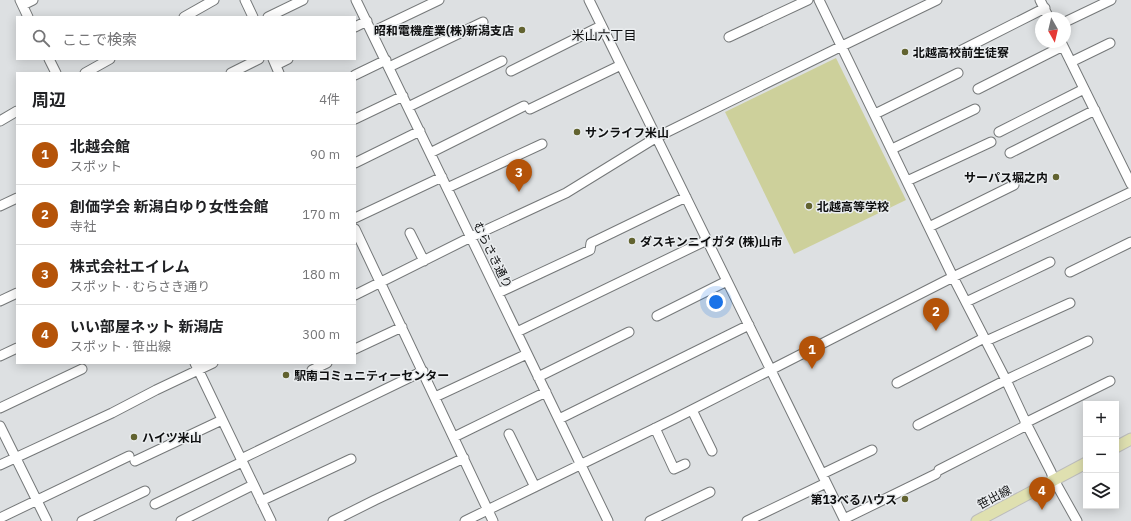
<!DOCTYPE html>
<html lang="ja">
<meta charset="utf-8">
<style>
:root{--surface:#fff;--page:#f6f6f6;--text:#202124;--muted:#757577;--line:#e0e0e0;--accent:#b45309}
body{margin:0;font-family:"IBM Plex Sans","Noto Sans JP",sans-serif;background:var(--page);color:var(--text)}
.controls{position:absolute;right:12px;bottom:12px;display:grid;overflow:hidden;border-radius:0px;box-shadow:0 2px 10px #0003}
.controls button{width:36px;height:36px;display:grid;place-items:center;padding:0;border:0;border-bottom:1px solid var(--line);background:var(--surface);color:var(--text);font:20px sans-serif}
.compass{position:absolute;left:1035px;top:12px;width:36px;height:36px;border-radius:50%;background:var(--surface);box-shadow:0 2px 10px #0003;rotate:172deg}
.you{position:absolute;left:716px;top:302px;width:14px;height:14px;margin:-10px;border:3px solid #fff;border-radius:50%;background:#1a73e8;box-shadow:0 0 0 6px #1a73e833}
.badge{display:grid;place-items:center;width:26px;height:26px;border-radius:50%;background:var(--accent);color:#fff;font-size:13px;font-weight:700}
.pin{position:absolute;translate:-50% -33px;filter:drop-shadow(0 1px 2px #0008)}
.pin::after{content:'';position:absolute;top:21px;width:14px;height:12px;background:inherit;clip-path:polygon(0 0,100% 0,50% 100%)}
.list{margin:0;padding:0;list-style:none}
h2{display:flex;justify-content:space-between;align-items:center;height:52px;margin:0;padding:0 16px;font-size:17px}
h2 small{font-size:13px;font-weight:400;color:var(--muted)}
.list li{display:grid;grid-template-columns:26px 1fr auto;gap:12px;align-items:center;box-sizing:border-box;height:60px;padding:0 16px;border-top:1px solid var(--line)}
.list b{display:block;font-size:15px;white-space:nowrap}
.list p{margin:0;font-size:13px;white-space:nowrap;color:var(--muted)}
.list em{font-size:13px;font-style:normal;color:var(--muted)}
.icon{flex:none;width:22px;height:22px;fill:none;stroke:currentColor;stroke-width:2;stroke-linecap:round;stroke-linejoin:round}
.map{position:relative;flex:none;width:1131px;height:521px;overflow:hidden}
.search{position:absolute;background:var(--surface);box-shadow:0 2px 10px #0003;left:16px;top:16px;width:340px;height:44px;display:flex;align-items:center;gap:10px;box-sizing:border-box;padding:0 14px;border-radius:0px;color:var(--muted);font-size:15px}
.panel{position:absolute;background:var(--surface);box-shadow:0 2px 10px #0003;left:16px;top:72px;width:340px;height:292px;border-radius:0px}
.map>svg:first-child{display:block}
.green{fill:#cdd09b}
.lines{fill:none;stroke-linecap:round;stroke-linejoin:round}
.minor-casing{stroke:#757879;stroke-width:11}
.major-casing{stroke:#bcbcbc;stroke-width:13}
.minor{stroke:#fff;stroke-width:9}
.major{stroke:#dfe0b0;stroke-width:11}
.poi-dot{fill:#626330;stroke:#eaedef;stroke-width:1.5}
.labels{text-anchor:middle;dominant-baseline:central;stroke-width:3;stroke-linejoin:round;paint-order:stroke}
.poi-label{font-size:12px;font-weight:bold;fill:#0e0f10;stroke:#eaedef;text-anchor:start}
.street-label{font-size:12px;fill:#0e0f10;stroke:#eaedef}
.neighbourhood-label{font-size:13px;fill:#0e0f10;stroke:#eaedef}
</style>
<div class="map">
<svg width="1131" height="521" viewBox="0 0 1131 521">
<rect width="100%" height="100%" fill="#dde0e2"/>
<path class="green" d="M836 58 906 200 794 254 725 112Z"/>
<g class="lines">
<g class="minor-casing">
<path id="minor" d="M20 0 28 17
M245 0 253 17
M356 0 608 521
M589 0 845 521
M819 0 953 277 1006 380 1027 425 1051 472 1054 480 1077 521
M1040 0 1049 18
M23 5 33 0
M184 17 214 0
M268 17 303 0
M1065 22 1111 0
M355 27 367 21
M372 32 439 0
M729 37 808 0
M1061 42 1131 184
M960 51 1045 8
M49 59 56 73
M273 59 279 73
M1071 62 1110 43
M276 65 288 59
M389 67 483 22
M511 71 601 26
M85 73 110 59
M231 73 259 59
M355 75 386 60
M978 89 1063 46
M408 107 502 61
M530 109 621 65
M875 114 958 73
M355 119 403 96
M0 121 17 111
M999 132 1084 89
M892 149 975 109
M430 153 524 106
M1010 153 1095 110
M355 163 420 131
M907 181 991 142
M447 188 542 144
M0 206 17 198
M355 218 442 177
M929 227 1014 185
M355 229 493 521
M410 233 424 261
M1070 272 1131 242
M498 293 590 250 591 243 686 197
M355 295 471 237 566 193 657 137 842 46 937 0
M0 301 17 293
M966 302 1050 262
M657 316 727 281
M517 332 707 240
M986 341 1070 303
M355 349 402 327
M0 356 17 348
M195 363 271 521
M312 370 327 363
M538 377 629 332
M897 383 984 338
M435 397 527 354
M0 408 82 369
M692 410 712 451
M559 419 749 325
M1025 423 1110 381
M918 425 1006 380 1088 341
M0 426 47 521
M655 428 674 469 685 464
M509 434 535 487
M454 437 546 392
M241 459 423 371
M135 461 222 420
M0 465 112 413 156 390 213 363
M939 470 1027 425
M822 474 872 450
M261 501 351 459
M155 504 242 462
M0 518 129 456
M844 519 936 474
M82 521 145 491
M181 521 253 485
M333 521 375 500 464 458
M465 521 674 419 953 277 1131 192
M650 521 710 492
M747 521 826 483"/>
</g>
<g class="major-casing">
<path id="major" d="M1116 447 1131 439
M977 521 1086 463"/>
</g>
<use href="#minor" class="minor"/>
<use href="#major" class="major"/>
</g>
<g class="poi-dot">
<circle cx="522" cy="30" r="4"/>
<circle cx="905" cy="52" r="4"/>
<circle cx="577" cy="132" r="4"/>
<circle cx="1056" cy="177" r="4"/>
<circle cx="809" cy="206" r="4"/>
<circle cx="632" cy="241" r="4"/>
<circle cx="286" cy="375" r="4"/>
<circle cx="134" cy="437" r="4"/>
<circle cx="905" cy="499" r="4"/>
</g>
<g class="labels">
<g class="poi-label">
<text x="514" y="30" text-anchor="end">昭和電機産業(株)新潟支店</text>
<text x="913" y="52">北越高校前生徒寮</text>
<text x="585" y="132">サンライフ米山</text>
<text x="1048" y="177" text-anchor="end">サーパス堀之内</text>
<text x="817" y="206">北越高等学校</text>
<text x="640" y="241">ダスキンニイガタ (株)山市</text>
<text x="294" y="375">駅南コミュニティーセンター</text>
<text x="142" y="437">ハイツ米山</text>
<text x="897" y="499" text-anchor="end">第13べるハウス</text>
</g>
<g class="street-label">
<text transform="translate(493 255) rotate(64)">むらさき通り</text>
<text transform="translate(994 497) rotate(-28)">笹出線</text>
</g>
<g class="neighbourhood-label">
<text x="604" y="35">米山六丁目</text>
</g>
</g>
</svg>
<div class="controls">
<button>+</button>
<button>−</button>
<button><svg class="icon" aria-label="layers" viewBox="0 0 24 24"><path d="M12 4l9 5-9 5-9-5zM3 14l9 5 9-5"/></svg></button>
</div>
<svg class="compass" viewBox="-18 -18 36 36"><path d="M0-13l5 13h-10z" fill="#e53935"/><path d="M0 13l5-13h-10z" fill="#757577"/></svg>
<div class="you"></div>
<div class="pin badge" style="left:812px;top:369px">1</div>
<div class="pin badge" style="left:936px;top:331px">2</div>
<div class="pin badge" style="left:519px;top:192px">3</div>
<div class="pin badge" style="left:1042px;top:510px">4</div>
<div class="search"><svg class="icon" aria-label="search" viewBox="0 0 24 24"><circle cx="10" cy="10" r="6"/><path d="M15 15l6 6"/></svg>ここで検索</div>
<section class="panel">
<h2>周辺<small>4件</small></h2>
<ul class="list">
<li><span class="badge">1</span><div><b>北越会館</b><p>スポット</p></div><em>90 m</em></li>
<li><span class="badge">2</span><div><b>創価学会 新潟白ゆり女性会館</b><p>寺社</p></div><em>170 m</em></li>
<li><span class="badge">3</span><div><b>株式会社エイレム</b><p>スポット · むらさき通り</p></div><em>180 m</em></li>
<li><span class="badge">4</span><div><b>いい部屋ネット 新潟店</b><p>スポット · 笹出線</p></div><em>300 m</em></li>
</ul>
</section>
</div>
